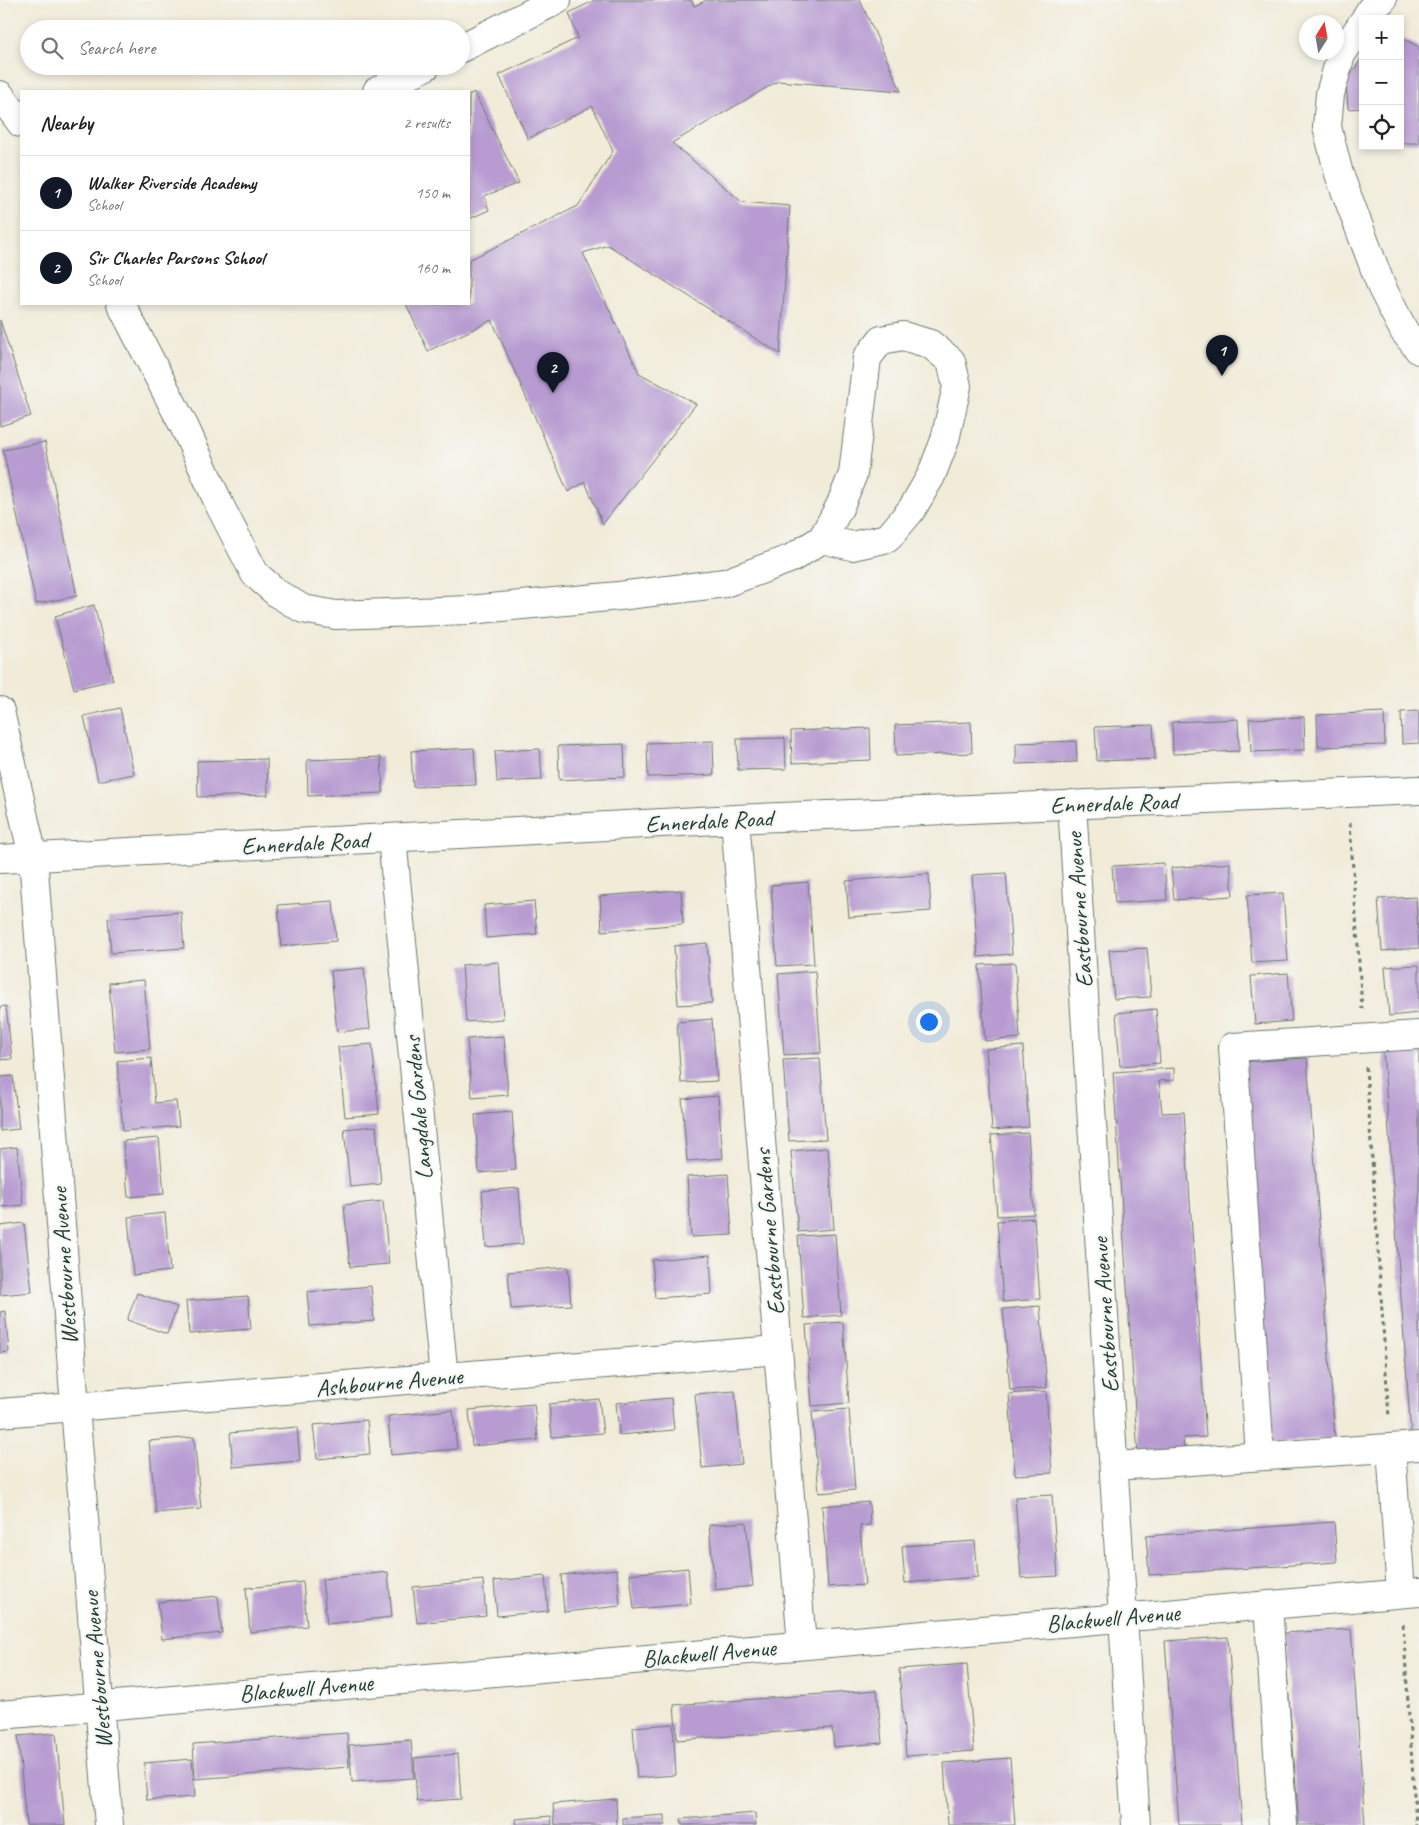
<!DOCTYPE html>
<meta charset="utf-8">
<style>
:root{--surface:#fff;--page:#f6f6f6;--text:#202124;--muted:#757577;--line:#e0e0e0;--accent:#111827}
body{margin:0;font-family:Caveat,sans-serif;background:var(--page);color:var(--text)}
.controls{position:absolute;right:15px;top:15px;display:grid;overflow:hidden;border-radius:0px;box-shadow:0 2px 8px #0003}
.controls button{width:45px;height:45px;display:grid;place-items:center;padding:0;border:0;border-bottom:1px solid var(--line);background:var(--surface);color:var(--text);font:25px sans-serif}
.compass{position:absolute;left:1299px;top:15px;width:45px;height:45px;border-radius:50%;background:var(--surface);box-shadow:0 2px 8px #0003;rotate:11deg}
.you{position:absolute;left:928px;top:1021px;width:18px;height:18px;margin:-12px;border:4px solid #fff;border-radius:50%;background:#1a73e8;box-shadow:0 0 0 8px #1a73e833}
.badge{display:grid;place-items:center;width:32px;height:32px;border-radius:50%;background:var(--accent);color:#fff;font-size:16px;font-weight:700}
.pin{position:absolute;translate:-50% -41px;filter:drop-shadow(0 1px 2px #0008)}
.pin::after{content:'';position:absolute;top:26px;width:18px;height:15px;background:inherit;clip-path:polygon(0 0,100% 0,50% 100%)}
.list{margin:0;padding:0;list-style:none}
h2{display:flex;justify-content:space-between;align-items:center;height:65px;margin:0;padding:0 20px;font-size:21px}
h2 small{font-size:16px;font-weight:400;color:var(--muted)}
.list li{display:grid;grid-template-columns:32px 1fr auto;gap:15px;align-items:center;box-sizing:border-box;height:75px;padding:0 20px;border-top:1px solid var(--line)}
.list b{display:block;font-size:19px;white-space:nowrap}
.list p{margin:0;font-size:16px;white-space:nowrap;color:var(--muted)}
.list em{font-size:16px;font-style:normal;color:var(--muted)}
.icon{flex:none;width:28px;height:28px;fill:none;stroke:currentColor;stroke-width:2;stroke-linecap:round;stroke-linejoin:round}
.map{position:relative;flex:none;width:1419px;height:1825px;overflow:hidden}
.search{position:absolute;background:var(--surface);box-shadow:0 2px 8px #0003;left:20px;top:20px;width:450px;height:55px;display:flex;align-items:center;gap:12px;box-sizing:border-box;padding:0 18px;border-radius:28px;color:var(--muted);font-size:19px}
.panel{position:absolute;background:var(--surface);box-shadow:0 2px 8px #0003;left:20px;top:90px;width:450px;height:215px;border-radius:0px}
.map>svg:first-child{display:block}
.building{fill:#b79bd1}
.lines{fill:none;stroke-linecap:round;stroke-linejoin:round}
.minor-casing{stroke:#687a6d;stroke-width:30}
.path{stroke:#687a6d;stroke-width:3;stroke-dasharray:4 4;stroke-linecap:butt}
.minor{stroke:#fff;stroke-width:28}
.labels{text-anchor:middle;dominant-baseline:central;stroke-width:4;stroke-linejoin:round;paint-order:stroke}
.street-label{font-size:24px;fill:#1f3d34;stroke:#f6f6f2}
</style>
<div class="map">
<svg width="1419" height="1825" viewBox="0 0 1419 1825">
<rect width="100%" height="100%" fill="#f6f6f2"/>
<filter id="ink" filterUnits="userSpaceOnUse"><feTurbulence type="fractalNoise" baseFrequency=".02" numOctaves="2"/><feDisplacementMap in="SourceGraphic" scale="10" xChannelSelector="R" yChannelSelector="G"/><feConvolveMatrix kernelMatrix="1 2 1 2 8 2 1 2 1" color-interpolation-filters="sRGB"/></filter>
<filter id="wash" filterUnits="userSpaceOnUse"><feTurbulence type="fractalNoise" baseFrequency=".0096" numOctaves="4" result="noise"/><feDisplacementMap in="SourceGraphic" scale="20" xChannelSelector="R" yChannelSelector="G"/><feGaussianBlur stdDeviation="1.12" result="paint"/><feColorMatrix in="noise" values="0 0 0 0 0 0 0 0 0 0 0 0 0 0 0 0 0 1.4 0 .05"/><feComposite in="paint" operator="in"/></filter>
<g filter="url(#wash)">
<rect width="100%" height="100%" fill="#f1ebd8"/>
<g id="blocks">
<path class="building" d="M595 0H691L694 6 707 0H860L901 91 778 81 672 143 742 202 790 206 780 354 608 245 583 253 639 373 696 404 603 524 585 482 568 492 492 320 428 351 406 304H469V260L578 206 613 151 592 106 528 139 499 75 578 38 569 13Z
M1400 37 1419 47V143H1400Z
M1363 56V108L1348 109 1346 82Z
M474 92 519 183 484 196 489 210 469 219V95Z
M0 320 31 416 0 426Z
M45 442 77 596 36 604 3 450Z
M94 605 113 680 74 689 55 616Z
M120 708 134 774 98 781 84 716Z
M1419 711V743L1402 744 1401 712Z
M1384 712 1385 745 1318 747 1317 715Z
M1304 717 1305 750 1251 752 1249 719Z
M1238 719 1239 751 1173 754 1172 722Z
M971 722 972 753 896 756 895 725Z
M1153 725 1155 759 1097 761 1095 727Z
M870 728 871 760 792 763 791 731Z
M785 738 786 769 738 770 737 739Z
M713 741 714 775 648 777 647 743Z
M1076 741 1077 762 1016 764V743Z
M624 744 625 777 559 780 558 746Z
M474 748 476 785 413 787 411 751Z
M540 749 542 780 497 782 495 751Z
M381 757 383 793 308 796 307 760Z
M267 759 268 795 198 797 197 761Z
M1164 863 1167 900 1115 903 1112 866Z
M1230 863 1233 896 1174 900 1171 868Z
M1006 873 1012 954 978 957 972 875Z
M929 874 931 911 849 917 846 881Z
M808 882 814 964 777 966 771 885Z
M681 890 683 924 602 931 600 896Z
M1283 893 1288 961 1252 963 1247 895Z
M1416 897 1419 948 1382 951 1378 899Z
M333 901 336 941 281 946 278 905Z
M534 901 537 934 486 938 484 905Z
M181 912 184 948 111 953 108 918Z
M707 943 712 1003 678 1005 674 946Z
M1147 948 1151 997 1114 999 1109 950Z
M499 962 503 1019 466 1022 462 965Z
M1015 963 1020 1038 985 1041 979 965Z
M1419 965V1013L1389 1016 1385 967Z
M364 968 370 1029 337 1032 331 971Z
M815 971 821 1053 784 1055 778 974Z
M1288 973 1292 1021 1255 1024 1251 976Z
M144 980 150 1049 115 1052 109 983Z
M6 1006 12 1059 0 1060V1007Z
M1156 1009 1160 1063 1120 1066 1116 1013Z
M712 1019 717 1081 681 1083 677 1022Z
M504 1036 508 1095 472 1098 467 1039Z
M372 1044 379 1114 345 1117 338 1047Z
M1023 1046 1029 1127 992 1130 986 1049Z
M1419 1047V1434L1411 1435 1383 1050Z
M151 1058 155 1103 176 1101 179 1126 123 1131 117 1061Z
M820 1058 826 1139 789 1141 783 1060Z
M1307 1058 1335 1438 1272 1443 1243 1062Z
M1174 1068V1080L1159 1081 1162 1113 1184 1112 1206 1437 1183 1438 1184 1452 1138 1456 1113 1072Z
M13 1076 19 1129 0 1131V1077Z
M718 1096 723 1158 687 1161 682 1099Z
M512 1112 516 1170 479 1173 475 1115Z
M376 1126 381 1184 350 1187 344 1129Z
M1028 1133 1034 1214 997 1216 991 1135Z
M159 1138 164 1194 128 1197 123 1141Z
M17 1147 23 1205 0 1207V1149Z
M828 1148 834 1229 798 1232 791 1151Z
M728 1174 732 1235 691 1237 687 1177Z
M519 1188 523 1244 486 1247 482 1191Z
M383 1201 389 1264 350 1267 344 1205Z
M165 1213 170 1271 133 1275 128 1217Z
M1034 1218 1040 1299 1003 1302 997 1221Z
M24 1223 32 1292 0 1295V1226Z
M835 1234 841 1315 804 1318 798 1236Z
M710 1255 712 1294 655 1298 652 1260Z
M568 1267 571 1305 511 1309 508 1272Z
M371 1286 374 1321 310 1326 307 1292Z
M137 1293 177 1307 167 1334 127 1320Z
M248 1296 251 1329 189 1334 186 1301Z
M1040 1306 1047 1388 1010 1390 1003 1309Z
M5 1311 9 1352 0 1353V1312Z
M843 1322 849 1403 812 1406 806 1325Z
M735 1391 742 1464 702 1468 695 1394Z
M1046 1391 1052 1473 1015 1475 1009 1394Z
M671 1398 674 1430 619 1435 616 1403Z
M599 1399 603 1433 552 1437 549 1404Z
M534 1404 538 1440 472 1446 469 1410Z
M849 1409 855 1490 819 1493 812 1412Z
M453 1410 457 1449 391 1455 388 1416Z
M367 1420 370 1454 317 1459 313 1425Z
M297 1427 300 1461 233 1467 230 1433Z
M194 1437 201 1509 156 1513 149 1441Z
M1052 1495 1058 1576 1021 1578 1015 1497Z
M869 1502 870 1525 860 1526 865 1585 828 1587 822 1506Z
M746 1522 753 1586 715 1590 709 1525Z
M1334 1522 1337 1562 1149 1575 1146 1536Z
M975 1541 978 1577 905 1583 902 1546Z
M688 1568 691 1604 634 1609 630 1574Z
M617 1569 620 1606 564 1612 561 1575Z
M388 1572 392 1617 327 1624 322 1579Z
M545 1576 548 1611 497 1616 494 1581Z
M483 1580 486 1616 417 1623 413 1587Z
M303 1582 307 1626 250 1632 246 1588Z
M218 1596 222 1633 162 1639 158 1602Z
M1351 1629 1365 1825H1299L1284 1633Z
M1228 1637 1242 1825H1179L1165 1641Z
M967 1664 974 1751 906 1756 899 1669Z
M877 1690 882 1743 834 1747 832 1728 677 1740 674 1705Z
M673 1724 676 1775 637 1778 633 1727Z
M56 1733 65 1825H26L18 1736Z
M347 1733 349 1767 195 1779 193 1744Z
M411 1740 414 1778 352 1782 349 1745Z
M458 1754 461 1799 417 1802 414 1758Z
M1010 1758 1015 1825H948L944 1763Z
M192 1759 195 1797 147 1800 144 1763Z
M616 1799 617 1825H555L553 1804Z
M755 1813 756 1825H682L681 1819Z
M665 1815V1825H623V1818Z
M551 1816 552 1825H517L516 1819Z"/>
</g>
</g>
<g filter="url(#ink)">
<use href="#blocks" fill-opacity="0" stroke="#687a6d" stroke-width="1"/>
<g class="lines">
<g class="minor-casing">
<path id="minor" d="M1365 19 1371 9 1382 0
M1363 22 1341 55 1330 94 1327 127 1339 174 1382 288 1404 331 1419 350
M461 48 557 0
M377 91 426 66
M0 95 21 123
M121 304 185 428 220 506 255 574 278 594 303 609 336 615 469 610 619 596 725 583 792 558 822 539 840 506 853 474 867 358 881 340 903 336 930 344 951 361 957 386 945 440 931 476 912 509 888 538 852 546 822 539
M0 711 33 857 75 1407 109 1825
M1072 804 1136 1825
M735 819 802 1645
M392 838 444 1378
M0 859 735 819 1419 790
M0 1413 778 1350
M1391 1448 1401 1593
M1260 1456 1233 1047 1419 1035
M1114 1466 1419 1446
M1268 1605 1283 1825
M0 1715 1419 1592"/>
</g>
<path class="path" d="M1350 823 1362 1009
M1366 1067 1389 1418
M1403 1624 1416 1825"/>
<use href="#minor" class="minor"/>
</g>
</g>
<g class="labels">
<g class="street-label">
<text transform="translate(1114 803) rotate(-2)">Ennerdale Road</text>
<text transform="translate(709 821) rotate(-3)">Ennerdale Road</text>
<text transform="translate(305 843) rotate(-3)">Ennerdale Road</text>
<text transform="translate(1079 910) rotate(-94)">Eastbourne Avenue</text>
<text transform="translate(418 1108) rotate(-95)">Langdale Gardens</text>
<text transform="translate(769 1232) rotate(-95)">Eastbourne Gardens</text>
<text transform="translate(64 1266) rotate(-94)">Westbourne Avenue</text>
<text transform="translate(1105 1315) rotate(-94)">Eastbourne Avenue</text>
<text transform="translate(389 1382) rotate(-5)">Ashbourne Avenue</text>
<text transform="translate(1113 1618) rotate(-5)">Blackwell Avenue</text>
<text transform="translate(709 1653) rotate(-5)">Blackwell Avenue</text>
<text transform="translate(97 1670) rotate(-95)">Westbourne Avenue</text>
<text transform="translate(306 1688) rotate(-5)">Blackwell Avenue</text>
</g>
</g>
</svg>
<div class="controls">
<button>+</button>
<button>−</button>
<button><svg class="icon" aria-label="locate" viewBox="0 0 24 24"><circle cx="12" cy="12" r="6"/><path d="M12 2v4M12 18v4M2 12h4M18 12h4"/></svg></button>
</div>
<svg class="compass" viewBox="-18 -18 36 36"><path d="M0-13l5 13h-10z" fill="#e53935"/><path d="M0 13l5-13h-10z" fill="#757577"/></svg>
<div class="you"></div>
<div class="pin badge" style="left:1222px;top:376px">1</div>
<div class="pin badge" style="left:553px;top:393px">2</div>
<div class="search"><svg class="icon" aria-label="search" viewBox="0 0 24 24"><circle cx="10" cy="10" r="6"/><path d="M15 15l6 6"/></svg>Search here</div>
<section class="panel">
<h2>Nearby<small>2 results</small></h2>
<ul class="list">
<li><span class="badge">1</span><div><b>Walker Riverside Academy</b><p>School</p></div><em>150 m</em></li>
<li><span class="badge">2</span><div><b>Sir Charles Parsons School</b><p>School</p></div><em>160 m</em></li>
</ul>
</section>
</div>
